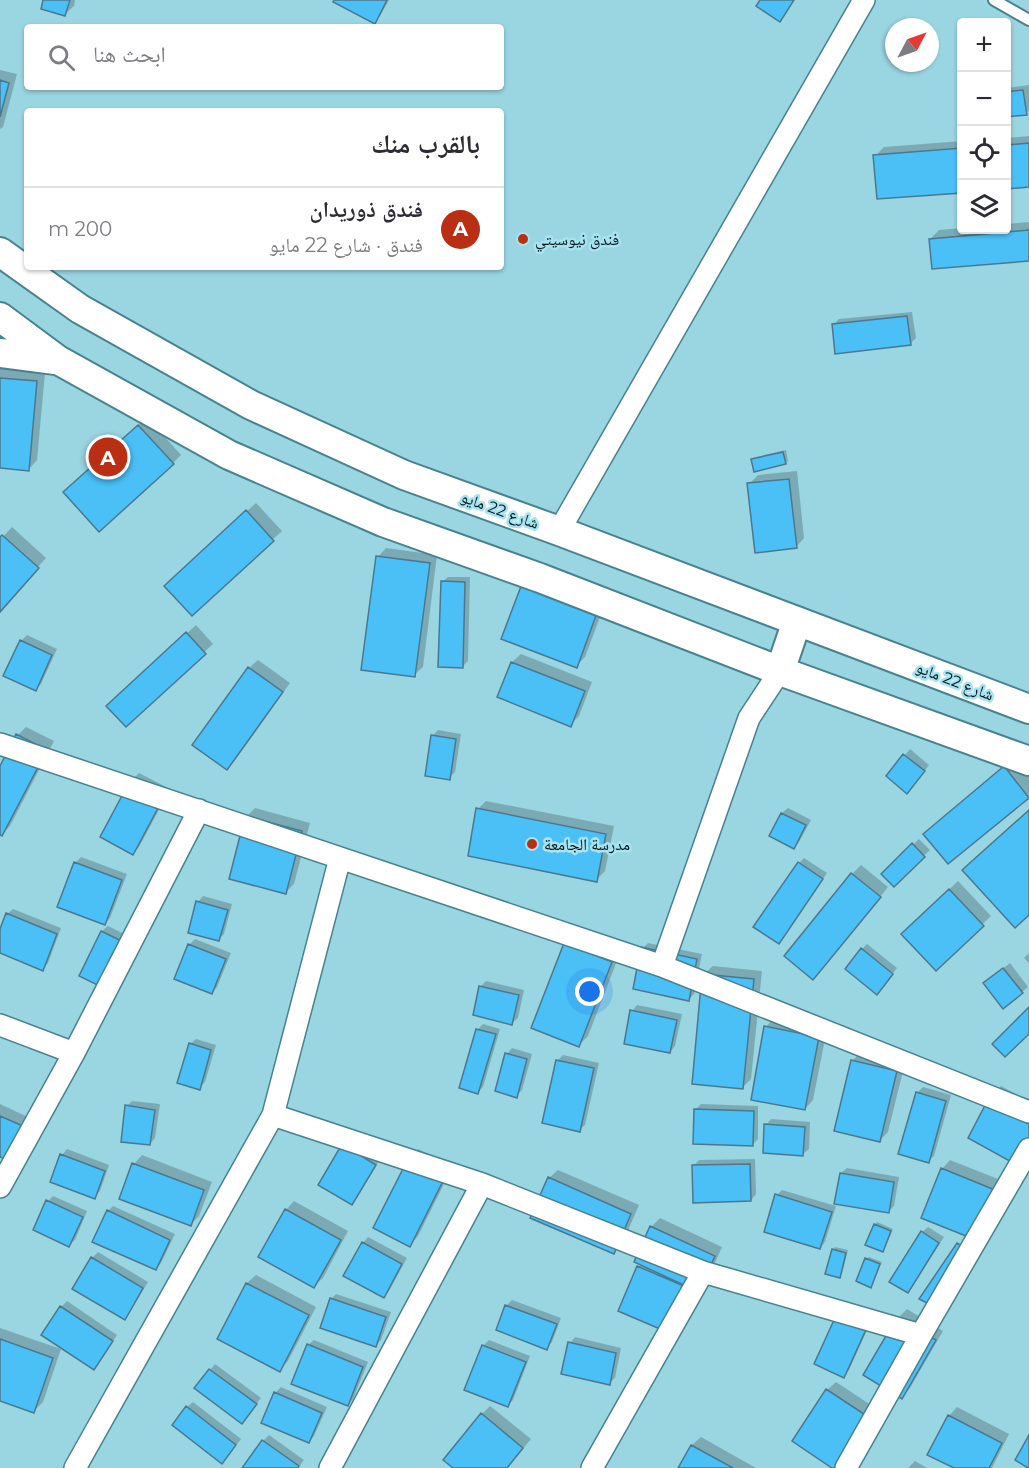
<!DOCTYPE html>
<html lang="ar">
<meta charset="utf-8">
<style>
:root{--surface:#fff;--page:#f2f2f3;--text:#2b2b33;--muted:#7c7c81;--line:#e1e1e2;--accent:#ba2e14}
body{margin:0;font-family:Montserrat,"Noto Naskh Arabic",sans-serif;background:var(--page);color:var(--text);direction:rtl}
.controls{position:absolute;right:18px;top:18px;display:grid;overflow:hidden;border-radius:6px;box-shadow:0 2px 4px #0004}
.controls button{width:54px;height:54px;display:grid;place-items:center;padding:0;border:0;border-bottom:2px solid var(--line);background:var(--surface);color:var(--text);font:30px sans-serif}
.compass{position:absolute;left:885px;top:18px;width:54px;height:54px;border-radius:50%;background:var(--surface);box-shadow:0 2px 4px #0004;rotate:49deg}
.you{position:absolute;left:590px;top:992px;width:21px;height:21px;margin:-15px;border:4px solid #fff;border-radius:50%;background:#1a73e8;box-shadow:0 0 0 9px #1a73e833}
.badge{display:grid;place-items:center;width:39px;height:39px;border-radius:50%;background:var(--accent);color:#fff;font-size:20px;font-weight:700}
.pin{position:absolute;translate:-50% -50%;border:3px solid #fff;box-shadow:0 2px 6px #0006}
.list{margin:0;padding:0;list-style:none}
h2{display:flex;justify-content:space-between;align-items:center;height:78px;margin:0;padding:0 24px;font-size:26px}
h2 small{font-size:20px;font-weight:400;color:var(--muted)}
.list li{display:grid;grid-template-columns:39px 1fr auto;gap:18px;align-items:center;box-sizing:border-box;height:84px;padding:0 24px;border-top:2px solid var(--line)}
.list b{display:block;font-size:22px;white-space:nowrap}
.list p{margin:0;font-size:20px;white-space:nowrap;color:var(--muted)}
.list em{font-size:20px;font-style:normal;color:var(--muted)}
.icon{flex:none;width:33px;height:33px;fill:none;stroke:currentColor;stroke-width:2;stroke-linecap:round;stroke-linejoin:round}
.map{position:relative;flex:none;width:1029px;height:1468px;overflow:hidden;direction:ltr}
.search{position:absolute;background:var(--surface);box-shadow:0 2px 4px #0004;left:24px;top:24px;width:480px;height:66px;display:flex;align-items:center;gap:15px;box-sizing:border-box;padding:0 21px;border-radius:6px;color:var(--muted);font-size:22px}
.panel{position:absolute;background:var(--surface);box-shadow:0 2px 4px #0004;left:24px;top:108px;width:480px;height:162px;border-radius:6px;direction:rtl}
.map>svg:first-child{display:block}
.shadow{fill:#0003}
.building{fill:#4ac0f7;stroke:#4a7890;stroke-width:1.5}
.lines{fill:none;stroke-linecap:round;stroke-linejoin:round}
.service-casing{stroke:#48828e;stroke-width:14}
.minor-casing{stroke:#48828e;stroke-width:24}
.secondary-casing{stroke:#48828e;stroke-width:32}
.service{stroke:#fff;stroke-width:10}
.minor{stroke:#fff;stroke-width:21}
.secondary{stroke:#fff;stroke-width:28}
.poi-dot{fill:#ba2e14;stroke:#a7e3f0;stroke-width:2}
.labels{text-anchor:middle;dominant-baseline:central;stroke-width:5;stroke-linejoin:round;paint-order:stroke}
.poi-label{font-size:16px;fill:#00161a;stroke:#a7e3f0;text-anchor:start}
.street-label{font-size:16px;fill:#00161a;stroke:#a7e3f0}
</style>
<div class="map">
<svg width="1029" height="1468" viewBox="0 0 1029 1468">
<rect width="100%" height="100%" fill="#9ad5e2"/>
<path class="shadow" d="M45 0H75L74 6 65 14Z
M336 0H389L380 16 375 22Z
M0 70 17 74 3 127 0 129Z
M1029 85V110L1026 113 1006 116V88Z
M1029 136V186L1006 188V138Z
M962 141V191L875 156 884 147Z
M1029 222V259L930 239 939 230 962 228 1006 230V224Z
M912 312 916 338 910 344 833 325 839 319Z
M0 369 45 373 37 460 29 469 0 467Z
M147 417 181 455 173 463 74 484Z
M786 450 788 461 786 463 753 460 756 457Z
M797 471 804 538 796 547 749 484 758 475Z
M256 503 282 531 192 614 174 577Z
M12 527 46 558 0 610V540Z
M386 548 437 555 423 667 414 675 378 557Z
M533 573 606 601 585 657 576 666Z
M448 577H470L468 661 463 666 442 582Z
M196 625 213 644 126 725 117 698Z
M27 635 57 649 41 684 35 690 21 641Z
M521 654 592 682 579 716 570 725 512 662Z
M258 660 290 683 235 760 227 768 249 668Z
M26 727 54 741 10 826 2 834 0 833V769L18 735Z
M438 730 461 734 455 772 449 778 432 736Z
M910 749 929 765 913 786 888 776Z
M1014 759 1029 778V795L948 862 925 834Z
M139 773 170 789 139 847 133 853 134 778Z
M486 801 614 826 605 871 596 880 478 809Z
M255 808 310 823 294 884 286 892 246 817Z
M788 808 811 820 799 842 794 848 771 836 782 813Z
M919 839 930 850 894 885 883 874Z
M81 857 127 874 110 918 105 923 75 863Z
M804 858 827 873 784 937 799 863Z
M861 865 888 887 822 970 786 956 852 874Z
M958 881 991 916 936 969 903 934Z
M203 896 232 904 224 934 218 940 198 902Z
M13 909 61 928 48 963 42 969 0 952V933L7 914Z
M108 926 141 942 81 975 102 931Z
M195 939 231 953 217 987 212 993 189 945Z
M648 943 702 954 694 994 688 1000 643 948Z
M566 944 620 953 588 1036 579 1045Z
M867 944 897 968 882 987 862 949Z
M1029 953V963L1024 958Z
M1010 963 1028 987 1022 992 991 978Z
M713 966 762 971 751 1079 742 1088 704 974Z
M486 981 524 990 518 1018 512 1023 481 986Z
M637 1005 682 1014 675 1046 670 1052 632 1011Z
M774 1018 827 1029 813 1100 805 1109 766 1027Z
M483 1024 500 1029 483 1087 478 1092 477 1030Z
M196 1039 216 1045 205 1082 199 1088 190 1044Z
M512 1048 532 1054 522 1090 516 1096 507 1054Z
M861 1052 905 1063 888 1132 879 1141 836 1130 853 1060Z
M563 1055 599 1063 585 1125 579 1130 543 1122 558 1060Z
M1001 1086 1029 1101V1143L992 1095Z
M923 1087 951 1095 934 1156 928 1161 917 1093Z
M132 1101 160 1104 155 1138 150 1144 127 1106Z
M0 1104 32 1119 0 1155Z
M701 1104 758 1106V1139L752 1145 696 1109Z
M771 1119 810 1122 809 1149 803 1154 766 1125Z
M343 1145 380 1159 357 1198 351 1203Z
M67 1149 109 1165 100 1191 94 1197 62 1155Z
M418 1149 453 1166 418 1236 410 1245V1157Z
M142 1155 212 1182 199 1216 191 1224 134 1164Z
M755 1159 756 1194 751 1200 694 1165 699 1160Z
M950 1160 1003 1181 984 1230 942 1169Z
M847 1168 899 1177 894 1206 888 1212 841 1173Z
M558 1170 639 1205 622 1244 614 1252 549 1178Z
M782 1190 836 1206 825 1242 820 1248 777 1195Z
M53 1196 87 1211 75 1240 69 1245 48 1201Z
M294 1201 348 1231 323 1278 314 1286 286 1210Z
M113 1206 175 1234 161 1263 156 1269 108 1211Z
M660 1218 722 1247 707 1281 683 1324 638 1267 641 1264 651 1227Z
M877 1222 893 1229 885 1248 882 1251 875 1225Z
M928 1227 944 1237 913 1286 908 1291 922 1232Z
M368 1237 407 1258 389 1291 384 1296 363 1243Z
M835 1247 848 1250 842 1274 839 1276 833 1250Z
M98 1252 148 1282 130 1312 125 1318 92 1258Z
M869 1257 882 1262 873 1283 871 1286 866 1259Z
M256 1275 316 1307 288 1361 279 1370 219 1338 247 1283Z
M336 1294 391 1312 381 1340 376 1345 331 1299Z
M512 1300 561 1318 552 1342 546 1348 498 1330 507 1305Z
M67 1301 117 1335 99 1362 61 1307Z
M907 1309 943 1331 910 1388 902 1397 898 1318Z
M873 1317 849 1370 844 1376 816 1363Z
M0 1328 61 1349 43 1402 34 1411 0 1399Z
M575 1337 621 1348 615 1378 609 1383 570 1343Z
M314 1340 368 1362 353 1399 348 1405 308 1345Z
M489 1340 530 1356 513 1400 508 1405 483 1346Z
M215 1364 261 1398 242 1422 210 1370Z
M836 1382 883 1413 835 1468 827 1390Z
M281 1387 327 1407 314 1436 309 1442 275 1393Z
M193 1402 241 1439 228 1456 187 1407Z
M490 1406 531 1439 507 1468H455L482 1414Z
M957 1407 1009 1434 992 1468H957L949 1416Z
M269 1435 304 1460 298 1468H244L263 1441Z
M701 1437 756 1468H680L692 1445Z
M915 1461 927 1468H908Z"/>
<path class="building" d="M43 0H70L65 16 41 9Z
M334 0H387L375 24 333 2Z
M760 0H794L780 22 756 6Z
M0 80 9 83 0 117Z
M1023 90 1027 115 1006 117V92Z
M1029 143V187L1006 189V145Z
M962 148V193L877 199 873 155Z
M1029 230V261L932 269 929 239Z
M907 316 911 345 835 354 832 324Z
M0 378 37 381 29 471 0 468Z
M138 425 174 464 99 532 63 492Z
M783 452 786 464 754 472 751 459Z
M789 479 797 548 755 553 747 483Z
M246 510 274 541 192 616 164 586Z
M2 535 39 568 0 612V537Z
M376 556 430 563 415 677 361 670Z
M441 581 465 582 463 668 438 667Z
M523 581 598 610 577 668 501 639Z
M186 632 206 654 126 727 106 706Z
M20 640 52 655 36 691 3 676Z
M511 662 585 691 571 727 497 697Z
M248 667 283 692 227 770 192 745Z
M16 734 47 750 2 836 0 835V766Z
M431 735 456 739 450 780 425 776Z
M903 754 925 771 907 794 886 776Z
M1004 766 1029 798 948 864 923 834Z
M132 777 165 795 133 855 100 837Z
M476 808 606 834 597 882 468 856Z
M1029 810V915L1015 928 962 870Z
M781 813 806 825 794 849 769 836Z
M245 816 302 831 286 894 229 879Z
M912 843 925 857 894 887 881 874Z
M74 862 122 880 105 925 57 907Z
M798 862 823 879 779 944 753 927Z
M851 873 881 897 813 980 784 956Z
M949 889 984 926 936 971 901 934Z
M196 901 228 910 219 941 188 933Z
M6 913 57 934 43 971 0 953V929Z
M101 931 136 948 114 993 79 976Z
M564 943 612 962 579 1047 531 1028Z
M188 944 226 959 212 994 174 979Z
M641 947 697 959 689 1001 633 989Z
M861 948 893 974 877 995 845 969Z
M1003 968 1023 993 1003 1009 983 983Z
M702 974 754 979 743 1089 692 1084Z
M479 986 519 995 512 1025 473 1015Z
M1029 1007V1034L1005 1057 992 1044Z
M630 1010 677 1020 670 1053 624 1044Z
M764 1026 819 1037 805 1110 751 1100Z
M476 1029 496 1034 478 1094 459 1088Z
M189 1043 211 1050 200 1090 177 1083Z
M505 1053 527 1059 517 1098 495 1091Z
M556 1060 594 1068 580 1132 542 1123Z
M851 1060 897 1071 880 1142 834 1131Z
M916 1092 946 1101 929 1163 898 1154Z
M991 1094 1029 1114V1138L1015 1164 968 1138Z
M125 1105 155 1110 150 1145 121 1142Z
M694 1109 754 1111 753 1146 693 1144Z
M0 1116 25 1127 9 1161 0 1157Z
M764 1124 805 1127 803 1156 763 1153Z
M342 1144 376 1165 352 1205 318 1185Z
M60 1154 105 1171 95 1199 50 1182Z
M409 1157 446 1175 410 1247 373 1228Z
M132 1163 204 1190 191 1226 119 1199Z
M750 1164 751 1201 693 1203 692 1165Z
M941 1168 995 1190 976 1240 921 1218Z
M840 1173 894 1182 889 1213 834 1204Z
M548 1177 631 1214 614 1254 530 1218Z
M775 1194 832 1212 820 1249 764 1232Z
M46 1200 83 1217 69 1247 33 1230Z
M285 1209 341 1240 314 1288 258 1257Z
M107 1210 170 1240 156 1270 92 1242Z
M874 1224 891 1231 883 1252 865 1245Z
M650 1226 715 1256 699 1292 634 1262Z
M921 1231 939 1243 908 1293 889 1282Z
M362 1242 402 1264 384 1298 343 1276Z
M957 1243 965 1248 927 1303 919 1299Z
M832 1249 846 1253 840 1278 825 1274Z
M91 1257 143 1288 125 1320 72 1289Z
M865 1258 880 1264 871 1288 856 1281Z
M637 1266 693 1290 674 1335 618 1311Z
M246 1283 309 1315 280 1372 217 1339Z
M330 1298 386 1317 376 1347 320 1328Z
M505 1305 557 1324 547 1350 496 1330Z
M60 1306 113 1341 94 1370 41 1335Z
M839 1309 869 1323 844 1378 814 1364Z
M897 1317 936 1340 902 1399 863 1375Z
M0 1339 53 1358 34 1413 0 1401Z
M568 1342 616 1353 610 1385 561 1374Z
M307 1344 363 1367 348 1406 291 1384Z
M482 1345 526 1362 508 1407 464 1390Z
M209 1369 257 1404 242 1424 194 1388Z
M826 1389 876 1422 845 1468H832L792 1441Z
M274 1392 322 1413 309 1443 261 1423Z
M186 1406 236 1445 222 1464 172 1425Z
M481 1413 523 1448 507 1468H453L443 1460Z
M948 1415 1002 1443 989 1468H954L927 1455Z
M1029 1435V1468H1028L1015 1460Z
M262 1440 299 1466 298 1468H242Z
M691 1445 733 1468H678Z"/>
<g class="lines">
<g class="service-casing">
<path id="service" d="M994 0 1029 20"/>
</g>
<g class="minor-casing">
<path id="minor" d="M559 531 864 0
M0 744 662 966 1029 1112
M662 966 749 718 780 671
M0 1025 74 1053
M273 1115 482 1184 703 1272 921 1335
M0 1187 74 1053 199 810
M75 1468 273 1115 340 858
M330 1468 482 1184
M592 1468 703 1272
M846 1468 921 1335 1029 1149"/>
</g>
<g class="secondary-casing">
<path id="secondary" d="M0 252 80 309 251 405 404 475 559 531 1029 709
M0 317 58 360 229 455 383 522 540 578 780 671 1029 761
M0 353 55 360
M780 671 797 621"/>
</g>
<use href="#service" class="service"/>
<use href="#minor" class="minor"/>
<use href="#secondary" class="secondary"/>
</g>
<g class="poi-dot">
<circle cx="523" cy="239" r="6"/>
<circle cx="532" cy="844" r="6"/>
</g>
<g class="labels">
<g class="poi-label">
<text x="535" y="239">فندق نيوسيتي</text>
<text x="544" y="844">مدرسة الجامعة</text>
</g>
<g class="street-label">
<text transform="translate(500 510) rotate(20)">شارع 22 مايو</text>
<text transform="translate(955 681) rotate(21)">شارع 22 مايو</text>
</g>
</g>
</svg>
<div class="controls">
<button>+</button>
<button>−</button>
<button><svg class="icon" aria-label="locate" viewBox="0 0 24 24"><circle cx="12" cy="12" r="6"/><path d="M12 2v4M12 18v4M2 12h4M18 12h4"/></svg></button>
<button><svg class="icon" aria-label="layers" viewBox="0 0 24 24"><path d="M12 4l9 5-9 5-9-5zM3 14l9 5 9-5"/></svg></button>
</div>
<svg class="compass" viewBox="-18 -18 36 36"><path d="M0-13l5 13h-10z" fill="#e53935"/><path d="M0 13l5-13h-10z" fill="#7c7c81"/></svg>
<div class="you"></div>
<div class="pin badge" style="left:108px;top:457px">A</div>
<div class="search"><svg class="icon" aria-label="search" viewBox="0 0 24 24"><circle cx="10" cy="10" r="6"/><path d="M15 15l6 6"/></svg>ابحث هنا</div>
<section class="panel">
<h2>بالقرب منك<small></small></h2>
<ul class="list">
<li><span class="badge">A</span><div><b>فندق ذوريدان</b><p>فندق · شارع 22 مايو</p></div><em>200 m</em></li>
</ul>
</section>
</div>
